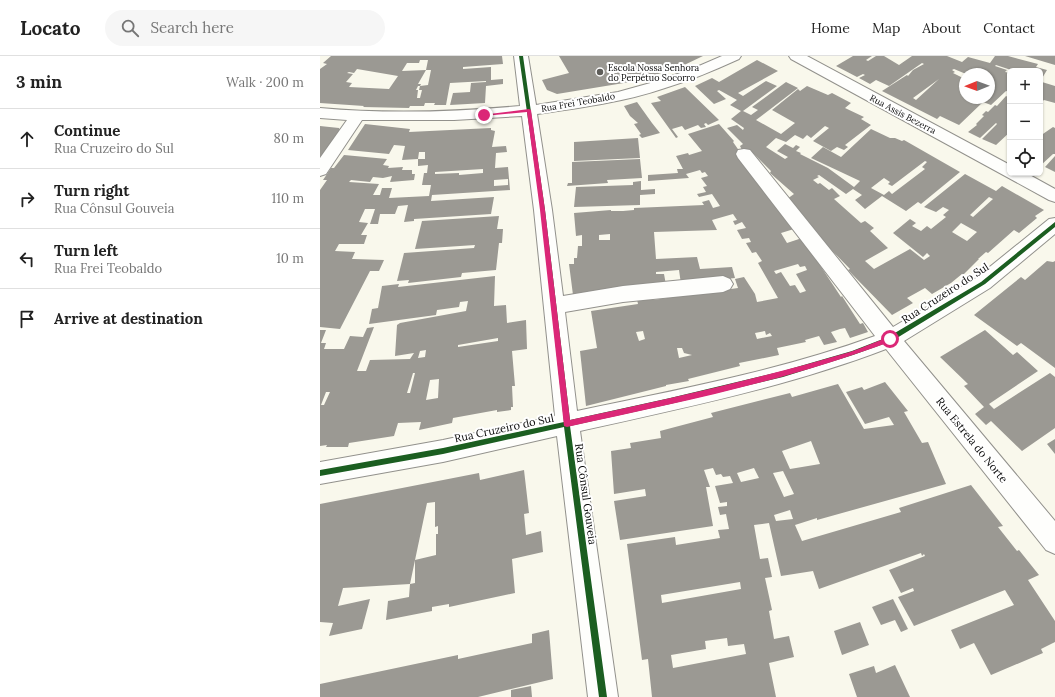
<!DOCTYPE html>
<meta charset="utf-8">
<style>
:root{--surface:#fff;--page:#f6f6f6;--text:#222;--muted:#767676;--line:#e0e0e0}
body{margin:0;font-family:Lora,serif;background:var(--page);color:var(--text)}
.controls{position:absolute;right:12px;top:12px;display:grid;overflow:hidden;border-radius:6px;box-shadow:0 1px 3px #0004}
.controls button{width:36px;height:36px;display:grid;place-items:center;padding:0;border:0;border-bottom:1px solid var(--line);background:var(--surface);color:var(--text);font:20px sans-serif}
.compass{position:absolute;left:639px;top:12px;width:36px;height:36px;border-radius:50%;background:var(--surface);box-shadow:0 1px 3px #0004;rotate:269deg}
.stop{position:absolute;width:12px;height:12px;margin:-9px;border:3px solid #db2777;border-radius:50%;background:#fff}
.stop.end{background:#db2777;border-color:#fff;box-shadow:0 1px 4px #0008}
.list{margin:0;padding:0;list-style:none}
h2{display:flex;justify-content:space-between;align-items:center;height:52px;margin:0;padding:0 16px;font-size:17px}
h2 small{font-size:13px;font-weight:400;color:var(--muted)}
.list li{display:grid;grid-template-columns:26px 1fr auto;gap:12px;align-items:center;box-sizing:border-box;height:60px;padding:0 16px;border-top:1px solid var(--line)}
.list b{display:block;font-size:15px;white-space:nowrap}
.list p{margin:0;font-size:13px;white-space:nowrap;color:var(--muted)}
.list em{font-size:13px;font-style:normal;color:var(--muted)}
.icon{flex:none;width:22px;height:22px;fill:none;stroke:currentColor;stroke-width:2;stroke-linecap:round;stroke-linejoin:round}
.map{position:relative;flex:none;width:735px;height:641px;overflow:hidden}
header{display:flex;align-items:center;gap:24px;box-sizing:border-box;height:56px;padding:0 20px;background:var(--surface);border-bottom:1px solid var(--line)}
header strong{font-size:19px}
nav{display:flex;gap:22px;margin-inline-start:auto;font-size:14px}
.search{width:280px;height:36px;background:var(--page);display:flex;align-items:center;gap:10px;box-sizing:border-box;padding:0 14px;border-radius:22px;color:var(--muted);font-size:15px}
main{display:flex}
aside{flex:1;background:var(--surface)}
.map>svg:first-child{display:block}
.building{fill:#9b9993;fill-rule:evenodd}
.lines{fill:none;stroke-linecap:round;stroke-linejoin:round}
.minor-casing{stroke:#92918c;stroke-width:2}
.minor{fill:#fefefc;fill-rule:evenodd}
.cycleway-casing{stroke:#fff;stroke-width:2}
.cycleway{fill:#1b5e20;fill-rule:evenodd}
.route{fill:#db2777}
.poi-dot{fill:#5e5d59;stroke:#fff;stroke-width:1.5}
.labels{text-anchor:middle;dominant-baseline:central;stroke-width:4;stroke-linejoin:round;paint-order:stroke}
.far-poi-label{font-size:9px;fill:#0a0a0a;stroke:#fff;text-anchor:start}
.far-street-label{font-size:9px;fill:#0a0a0a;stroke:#fff}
.street-label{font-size:11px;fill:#0a0a0a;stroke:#fff}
</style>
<header>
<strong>Locato</strong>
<div class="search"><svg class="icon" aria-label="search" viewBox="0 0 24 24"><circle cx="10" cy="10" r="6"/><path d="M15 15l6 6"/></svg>Search here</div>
<nav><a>Home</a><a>Map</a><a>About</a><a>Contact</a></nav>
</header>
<main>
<aside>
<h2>3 min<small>Walk · 200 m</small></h2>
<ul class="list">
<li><svg class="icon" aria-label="ahead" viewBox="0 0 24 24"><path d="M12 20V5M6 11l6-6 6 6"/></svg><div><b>Continue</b><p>Rua Cruzeiro do Sul</p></div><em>80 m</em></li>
<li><svg class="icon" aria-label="right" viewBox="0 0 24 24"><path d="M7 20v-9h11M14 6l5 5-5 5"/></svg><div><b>Turn right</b><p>Rua Cônsul Gouveia</p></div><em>110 m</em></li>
<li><svg class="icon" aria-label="left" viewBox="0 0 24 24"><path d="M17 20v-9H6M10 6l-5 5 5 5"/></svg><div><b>Turn left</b><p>Rua Frei Teobaldo</p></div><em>10 m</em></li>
<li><svg class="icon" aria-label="arrive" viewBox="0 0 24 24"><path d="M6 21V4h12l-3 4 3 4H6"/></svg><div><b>Arrive at destination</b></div></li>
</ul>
</aside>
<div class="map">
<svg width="735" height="641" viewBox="0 0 735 641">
<rect width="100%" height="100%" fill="#f9f8ec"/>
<path class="building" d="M11 0H182L183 8 143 11V13L171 11V24L183 23V28L166 30 165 47 130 49 133 37 150 36 151 27 166 26V25L130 27 126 49H114L115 47H105L104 50H90L89 52 43 51 44 50 0 47V13L7 8 3 7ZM100 4H108L106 14H111L108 29 100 30 99 34H102L100 42H97L98 34H96L98 30H100L101 28H98L106 14 82 15 87 7H99ZM37 13 78 20 69 33 29 31 32 27 26 26 33 18 27 17 29 16 34 17Z
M239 0H383L360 11 316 25 237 38 227 34 222 24 249 17Z
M533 0H552L546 4 548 5 556 0H564L579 9 592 0H627L642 6 648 1 670 7 675 0H688L718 8 716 11 727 14 721 24 720 23V15H694L676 9 675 10 687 14 685 16 690 17V36L686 35 671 49 663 46 639 69 620 60 617 63 562 35 587 19 588 20 593 14 604 8 602 7 569 30 556 24 550 28 539 22 545 19 543 18 537 21 516 10ZM634 13 646 18 649 15 657 18H669V42H645L643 39 645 37V23L633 17 635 16 632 14ZM619 23 596 44 593 42Z
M705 0H735V9Z
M437 4 458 15 418 37 423 40 446 25 457 30 423 55 431 59 438 54 432 51 466 26 478 32 436 64 461 78 475 67 452 54 478 33 480 35 487 30 508 39 512 37 531 47 525 52 544 61 541 63 551 69 525 89 528 91 524 94 517 91 511 95 493 85 509 72 505 70 491 82 487 79 483 83 475 79 466 86 456 82 446 91 465 103 468 101 457 95 465 88 473 92 476 89 480 91 476 95 481 97 480 98 508 112 534 131 540 125 491 102 503 91 521 101 551 73 570 82H575L582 85 584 84 640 116 601 148 598 146 586 155 562 140 545 153 535 144 542 139 533 133 526 138 499 119 497 120 499 121 493 124 498 128 500 127 509 134 512 132 520 140 514 143 541 167 545 165 554 172 550 175 568 192 545 205 554 213 590 193 604 204 610 200 607 197 603 201 573 177 590 163 596 167 592 170 601 175 607 170 611 173 626 161 623 159 629 154 623 151 616 156 604 151 645 118 676 135 682 130 724 154 715 160 717 162 699 177 694 174 668 197 666 196 658 203H659L643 219 642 218 631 227 612 238 605 232 587 242 593 247 572 259 528 214 530 213 487 169 467 143 474 138 450 117 451 115 434 98 433 99 424 93 422 94 420 90 423 88 407 72 417 69 423 74 424 72 411 63 421 55 410 49 417 44 399 34 397 35 406 43 394 48 375 30 392 22 399 26ZM605 105 607 106 602 111 605 113 572 138 569 135 564 139 551 132 564 122 570 126 568 128 572 130ZM669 141 673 143 653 161 650 159ZM641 167 657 176 647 185 632 176Z
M722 26 735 30V47L724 44 720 47V28Z
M365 31 399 64 388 69 386 67 384 68 386 71 381 72 378 69 365 74 362 70 352 73 358 81 356 82 331 47 341 45 337 41Z
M686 40 690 42V76L676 89 662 83 677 68 676 67 660 82 648 76 657 69 656 68 664 60 662 59 666 55 668 56 675 49 677 50Z
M317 46 332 67 340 77 322 82 319 79 321 78 314 68 318 67 310 60 304 50Z
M45 68 90 73 89 76 171 72V74L175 75 172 91 186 90 187 96 176 97 175 112 188 111 190 134 112 139 111 145 174 141 171 158 94 163V165L84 166 88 149 78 150 75 158H60L58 168H50L55 153H45L39 166 48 167 41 179H47L44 188H19L15 195 35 196 32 203H34L64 204 59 215H50L20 273 0 271V134L7 124H3L11 112H14L24 99 67 103 63 109 69 110 68 112 83 111 82 114H92V118H95L94 124 70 126 72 120 63 122 53 121 50 126 31 124 29 126 59 128 53 139H60L62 132H72L69 142 109 140 111 129H102L104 117H107L108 109 98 110V103H105V96H99L98 103 82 104 85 90 74 89 69 98 28 94ZM163 113V117L139 119V117L115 118V116ZM188 123V129L174 130V124Z
M399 68 414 85 413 86 429 109 425 110 446 138H449L474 173 461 177 467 187 482 182 521 241 522 240 540 268 543 267 548 276 530 282 525 272 520 273 511 276 517 286 504 289 499 280 485 284 486 286 457 292 459 299 419 307 420 310 368 323 369 325 346 329V330L266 350 260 295 277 292 271 255 318 248 316 239 331 237 333 244 418 232 415 223 424 221 435 238 437 246 458 242 438 207 442 205 436 196 432 197 426 187 431 186 429 182 422 183 417 174 426 172 422 166 415 169 413 165 417 164 413 158 392 164 397 174 334 176 336 203 377 201 380 213 412 211 415 222 361 228 359 214 336 216V218H344L346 229 253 239 249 208H254V202H257L258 190H262V179L256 180 254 157 291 154V155H303L314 154V152L384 149 382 146 389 144 393 152 400 150 392 138 379 141 377 138 386 136 383 131 387 130 381 122 388 120 385 116 382 117 380 114 366 118 369 122 328 125V119L358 117 357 113H363L356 100 368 97 369 99 382 95 368 78ZM290 178V184H279V179ZM478 208 480 211 485 210 487 214 476 218 486 235 480 237 475 229 470 230 461 216 456 218 454 215ZM323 275 325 283 319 285 316 276ZM445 275 446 279 450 277 452 280 437 283 435 277ZM357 292H362L364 297 372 299 359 302Z
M0 70 19 72 21 76 5 95H9L0 105Z
M733 71 735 72V98H733L720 110V80Z
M318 82 320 102 254 105V86Z
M735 100V116L725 111Z
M320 103 322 122 287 124 288 127 247 130 248 127H252V106Z
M321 125V134L335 133V138L320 139V149L254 151 256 131 313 129V126Z
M179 160 177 173H183L182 187H179L176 214 142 217 141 221 88 227 89 224 77 225 84 197 154 192 155 189 95 193 102 165Z
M727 205 733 206 735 205V312L701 287 697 290 654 259 701 221 705 224Z
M175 220 174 250 186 249 187 267 206 264 207 293 192 295 195 330H192L193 351H191V354L177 356V354L133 362 132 367 99 374 101 366 78 367 74 380 29 387 28 391H6L7 389 0 390V274H6L1 287H6L4 293H24L30 280 43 281 47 272 54 271 37 315H46L50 304 90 303 94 297 75 300 77 269 80 267 146 255 148 245 140 246 139 251 117 254 116 259 49 268 52 253 58 252 62 230 79 228 78 231ZM178 282V285L138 291V289ZM106 294 105 301 98 302 100 295ZM93 317H95L90 337H87ZM119 323 118 342 106 344 110 324ZM6 336H10L4 349H1Z
M665 274 693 299 697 296 718 315 669 348 674 353 730 317 735 321V372L702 395 671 365 666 369 655 358 664 351 644 330 648 328 620 301Z
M565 326 588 355 584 356 602 387 608 386 626 428 497 464V462L475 469 482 485 581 456 579 452 651 429 683 470 678 471 697 495 699 494 719 519 708 524 735 565V586L721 593 723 597 671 619 654 587 640 593 631 574 694 549 685 534 594 570 578 541 594 535 593 532 581 537 569 514 605 500 604 498 602 500 601 497 499 533 493 515 461 520 449 467 434 469 440 503 448 502 452 521 445 522 452 554 449 555 454 583 469 580 474 601 449 607 456 641H332L328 603 322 604 307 488 355 481 356 489 400 482 398 474 409 473 406 458 400 459 398 451 407 450V446L400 447 395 430 413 427 410 420 403 421 401 418 396 419 393 412 384 414 390 431H386L393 470 300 484 294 445 326 440 325 433 294 438 291 395 311 392 310 387 341 382 340 375 393 361 391 357 470 337 472 341 518 328 544 373 574 369 569 361 545 368 526 336 542 331 544 334ZM491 385 500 408 470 413 462 395ZM434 412 439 422 421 426 417 417ZM463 415 474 438 464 441 453 417ZM470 454 473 463 456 465 454 459ZM420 526 421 533 342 547 341 539ZM407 582 408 590 424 588 426 598 353 612 351 599 386 593 385 585Z
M735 383V398L727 388Z
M204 414 209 457 204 458 206 479 221 475 223 496 192 503 195 537 129 551V548L112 551V555L66 564 68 545 89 541 90 528 95 527V504L116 499V478H118V470L115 471V446L107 447 90 528 23 532 18 550 50 543 42 573 9 580 13 567 0 566V448L159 417 160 424Z
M573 543 588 573 581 576 575 564 561 569 552 551Z
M540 566 549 589 522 599 514 575Z
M229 574 233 623 158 641H0V628L138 599V603L212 587V578Z
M575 609 590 641H537L529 618 554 610 556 617Z
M211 630 212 641H191V634Z"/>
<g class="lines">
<g class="minor-casing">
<path id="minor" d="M194 0H208L216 49 298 36 334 26 372 13 402 0H421L419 3C395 14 371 24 345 32 304 46 260 52 217 58L232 154 243 240 303 230 403 220 410 223 413 228 410 233 403 236 303 246 245 256 257 355C357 334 459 315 555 280L418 102 416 98 418 94 424 93 430 94 573 271 656 222 729 163 735 162V178L670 232 584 285 735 465V498L726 494 566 293C467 331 362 352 260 375L298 641H268L237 380 123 406 0 428V406L123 384 235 360 214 154 202 60 134 64H42L6 118 0 120V102L27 64 0 62V52C66 58 134 56 200 50Z
M469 0H487L690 109V117H706L735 133V146L729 144 471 3Z"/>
</g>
<use href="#minor" class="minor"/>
<g class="cycleway-casing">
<path id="cycleway" d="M199 0H203L225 154 250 364 350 342 463 315 532 295 568 281 661 226 735 166V171L665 228 572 285 533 299 463 321 350 348 250 370 287 641H279L244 371 123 398 0 420V414L123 392 244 366 221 154Z"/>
</g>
<use href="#cycleway" class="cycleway"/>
</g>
<path class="route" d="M209 53 211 54 225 154 250 364C344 344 438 323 530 296 543 292 556 285 570 281L572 282V285C467 325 356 347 247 371L244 370 220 154 207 56 164 60 161 59Z"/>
<circle class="poi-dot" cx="280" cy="16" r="4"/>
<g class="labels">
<g class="far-poi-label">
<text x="288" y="11">Escola Nossa Senhora<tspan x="288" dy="10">do Perpétuo Socorro</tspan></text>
</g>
<g class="far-street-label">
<text transform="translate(258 46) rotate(-10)">Rua Frei Teobaldo</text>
<text transform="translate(583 58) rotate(28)">Rua Assis Bezerra</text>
</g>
<g class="street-label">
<text transform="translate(625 237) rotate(-33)">Rua Cruzeiro do Sul</text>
<text transform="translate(184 372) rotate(-12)">Rua Cruzeiro do Sul</text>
<text transform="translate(652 384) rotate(51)">Rua Estrela do Norte</text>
<text transform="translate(266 438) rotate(82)">Rua Cônsul Gouveia</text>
</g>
</g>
</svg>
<div class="controls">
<button>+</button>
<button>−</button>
<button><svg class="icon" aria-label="locate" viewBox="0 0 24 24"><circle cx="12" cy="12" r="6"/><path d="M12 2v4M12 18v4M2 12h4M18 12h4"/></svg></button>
</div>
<svg class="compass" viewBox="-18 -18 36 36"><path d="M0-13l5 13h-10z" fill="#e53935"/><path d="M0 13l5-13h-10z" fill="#767676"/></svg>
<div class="stop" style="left:570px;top:283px"></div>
<div class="stop end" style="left:164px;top:59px"></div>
</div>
</main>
